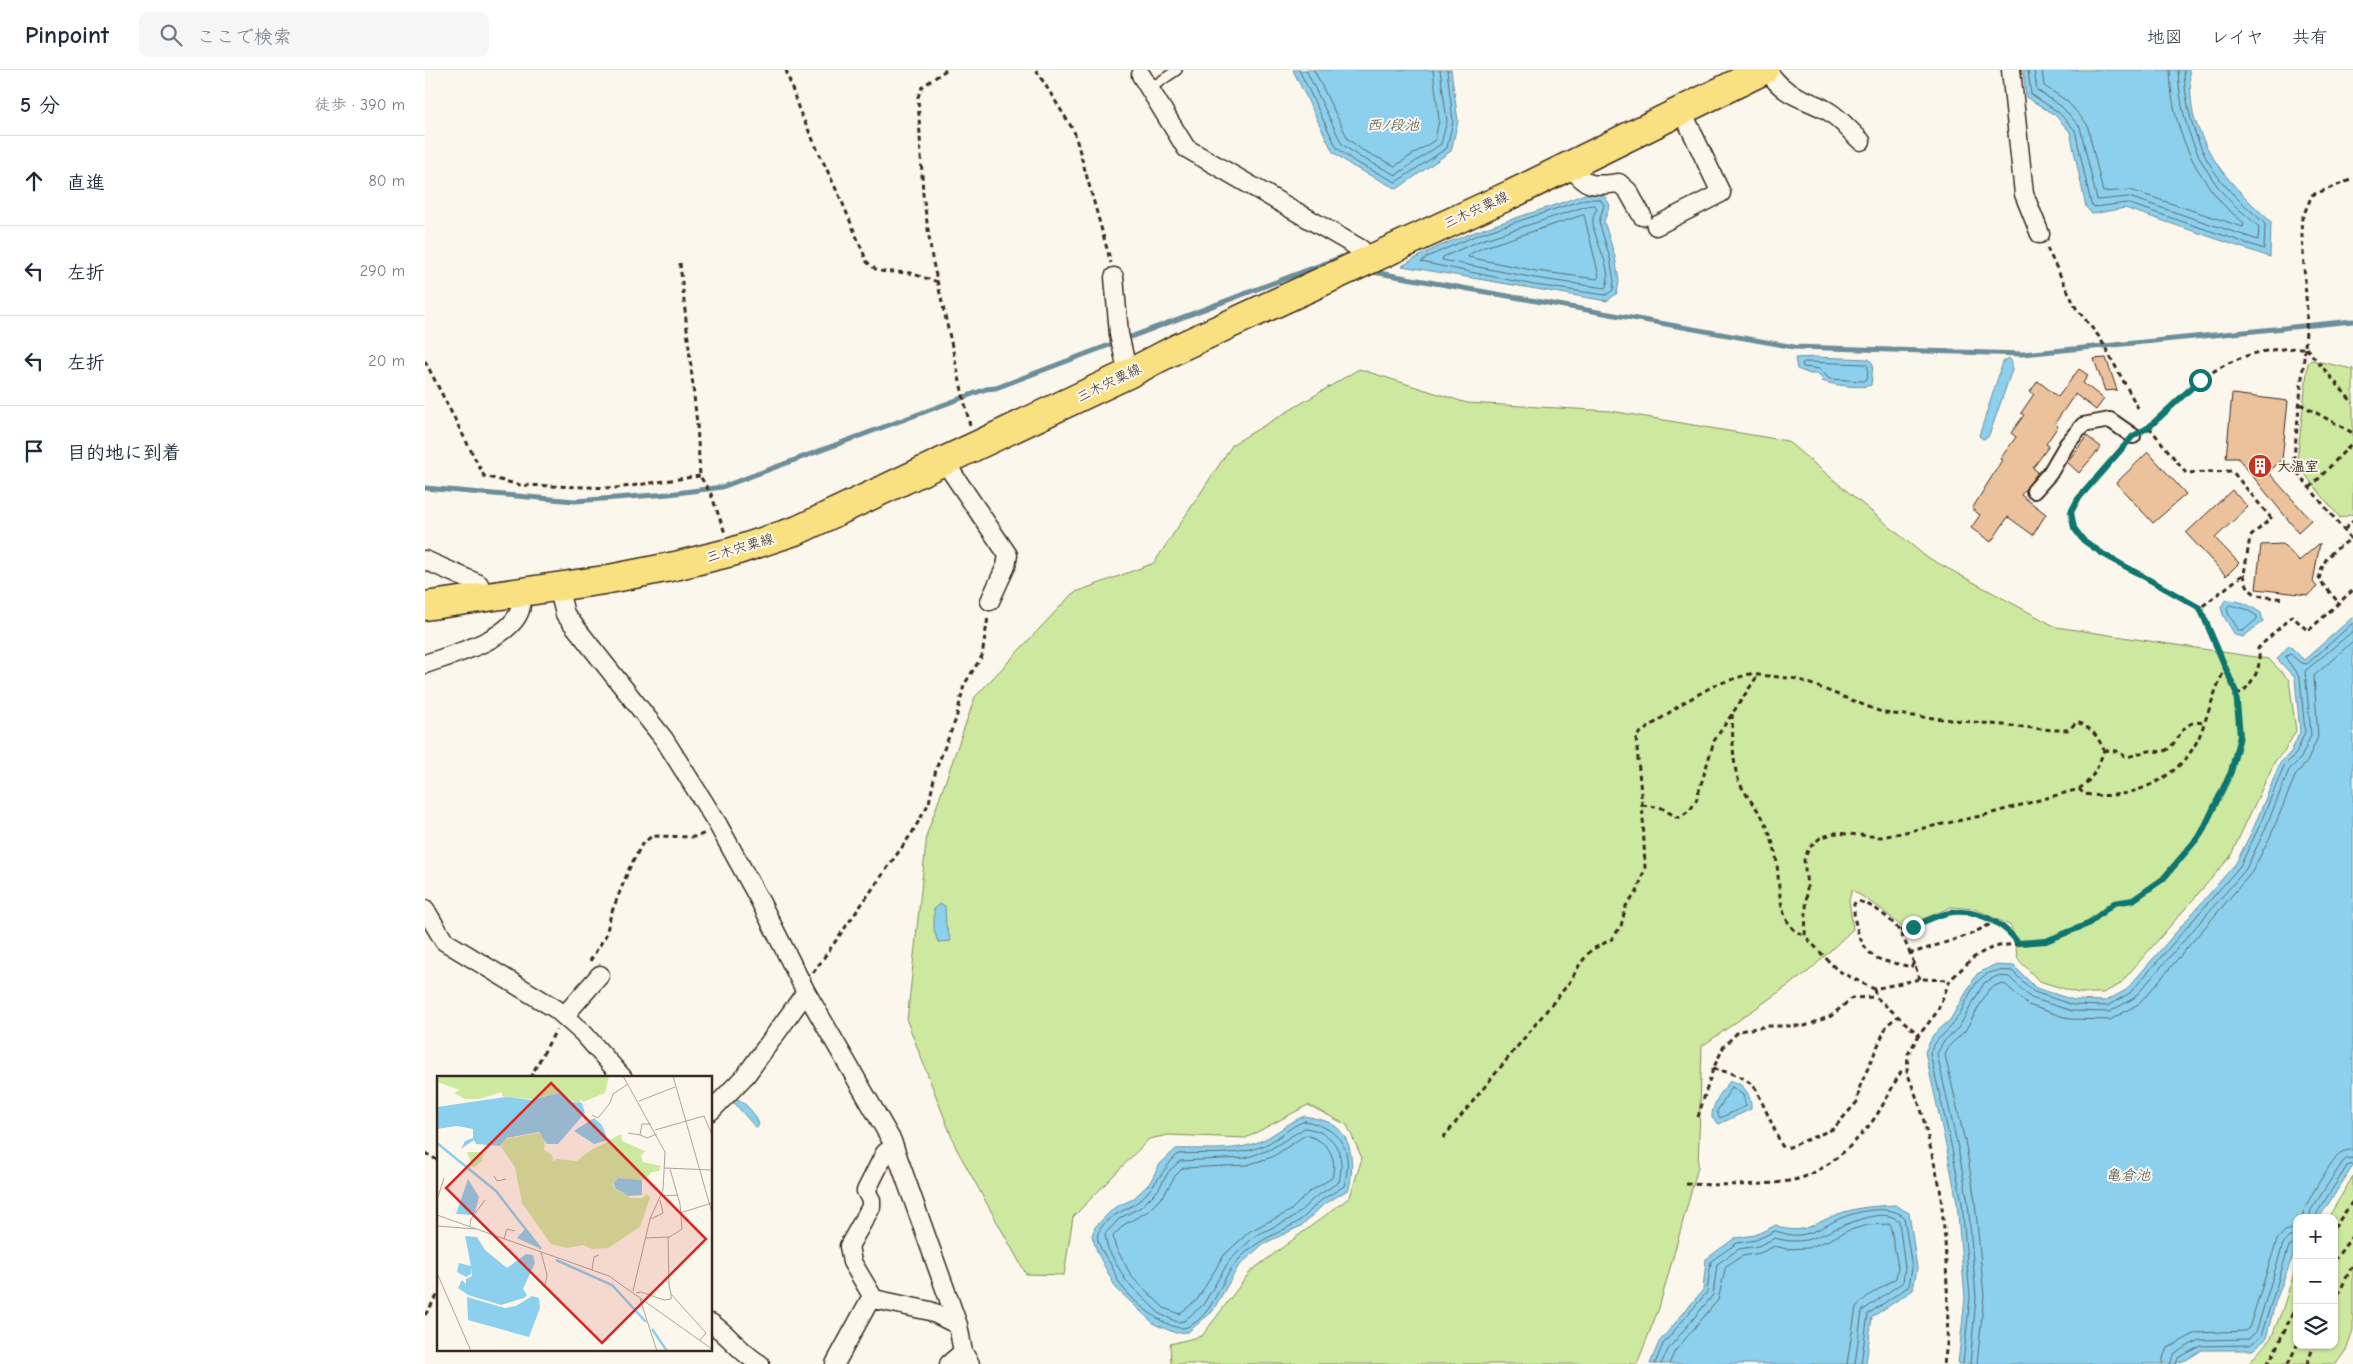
<!DOCTYPE html>
<html lang="ja">
<meta charset="utf-8">
<style>
:root{--surface:#fff;--page:#f6f6f7;--text:#1f2937;--muted:#747a83;--line:#e0e1e3}
body{margin:0;font-family:"Comic Neue","Klee One",sans-serif;background:var(--page);color:var(--text)}
.controls{position:absolute;right:15px;bottom:15px;display:grid;overflow:hidden;border-radius:10px;box-shadow:0 1px 4px #0004}
.controls button{width:45px;height:45px;display:grid;place-items:center;padding:0;border:0;border-bottom:1px solid var(--line);background:var(--surface);color:var(--text);font:25px sans-serif}
.stop{position:absolute;width:15px;height:15px;margin:-11px;border:4px solid #0f766e;border-radius:50%;background:#fff}
.stop.end{background:#0f766e;border-color:#fff;box-shadow:0 1px 5px #0008}
.list{margin:0;padding:0;list-style:none}
h2{display:flex;justify-content:space-between;align-items:center;height:65px;margin:0;padding:0 20px;font-size:21px}
h2 small{font-size:16px;font-weight:400;color:var(--muted)}
.list li{display:grid;grid-template-columns:32px 1fr auto;gap:15px;align-items:center;box-sizing:border-box;height:90px;padding:0 20px;border-top:1px solid var(--line)}
.list b{display:block;font-size:19px;white-space:nowrap}
.list em{font-size:16px;font-style:normal;color:var(--muted)}
.icon{flex:none;width:28px;height:28px;fill:none;stroke:currentColor;stroke-width:2;stroke-linecap:round;stroke-linejoin:round}
.map{position:relative;flex:none;width:1928px;height:1294px;overflow:hidden}
header{display:flex;align-items:center;gap:30px;box-sizing:border-box;height:70px;padding:0 25px;background:var(--surface);border-bottom:1px solid var(--line)}
header strong{font-size:24px}
nav{display:flex;gap:28px;margin-inline-start:auto;font-size:18px}
.search{width:350px;height:45px;background:var(--page);display:flex;align-items:center;gap:12px;box-sizing:border-box;padding:0 18px;border-radius:10px;color:var(--muted);font-size:19px}
main{display:flex}
aside{flex:1;background:var(--surface)}
.map>svg:first-child{display:block}
.green{fill:#cde9a0;stroke:#848a5f}
.water{fill:#8cd0ed;stroke:#6c8e9a}
.lines{fill:none;stroke-linecap:round;stroke-linejoin:round}
.shore{stroke:#5b6c71;stroke-width:1}
.stream{stroke:#6c8e9a;stroke-width:5}
.building{fill:#ebc29b;stroke:#3b2a1e}
.service-casing{stroke:#3b2a1e;stroke-width:12}
.pedestrian-casing{stroke:#3b2a1e;stroke-width:18}
.minor-casing{stroke:#3b2a1e;stroke-width:21}
.primary-casing{stroke:#3b2a1e;stroke-width:31}
.path{stroke:#3b2a1e;stroke-width:3;stroke-dasharray:5 4;stroke-linecap:butt}
.service{stroke:#fbf7ec;stroke-width:9}
.pedestrian{stroke:#fbf7ec;stroke-width:14}
.minor{stroke:#fbf7ec;stroke-width:18}
.primary{stroke:#f9e181;stroke-width:28}
.route{stroke:#0f766e;stroke-width:6}
.labels{text-anchor:middle;dominant-baseline:central;stroke-width:4;stroke-linejoin:round;paint-order:stroke}
.street-label{font-size:14px;fill:#3b2a1e;stroke:#fbf7ec}
.poi-label{font-size:14px;font-weight:bold;fill:#3b2a1e;stroke:#fbf7ec;text-anchor:start}
.water-label{font-size:15px;font-style:italic;fill:#4f5452;stroke:#fbf7ec}
.inset-river{fill:none;stroke:#8cd0ed;stroke-width:2.5}
.inset-road{fill:none;stroke:#aea59a;stroke-width:1}
.view{fill:#d62828;fill-opacity:0.15;stroke:#d62828;stroke-width:2.5}
.inset-edge{fill:none;stroke:#3b2a1e;stroke-width:2.5}
</style>
<header>
<strong>Pinpoint</strong>
<div class="search"><svg class="icon" aria-label="search" viewBox="0 0 24 24"><circle cx="10" cy="10" r="6"/><path d="M15 15l6 6"/></svg>ここで検索</div>
<nav><a>地図</a><a>レイヤ</a><a>共有</a></nav>
</header>
<main>
<aside>
<h2>5 分<small>徒歩 · 390 m</small></h2>
<ul class="list">
<li><svg class="icon" aria-label="ahead" viewBox="0 0 24 24"><path d="M12 20V5M6 11l6-6 6 6"/></svg><div><b>直進</b></div><em>80 m</em></li>
<li><svg class="icon" aria-label="left" viewBox="0 0 24 24"><path d="M17 20v-9H6M10 6l-5 5 5 5"/></svg><div><b>左折</b></div><em>290 m</em></li>
<li><svg class="icon" aria-label="left" viewBox="0 0 24 24"><path d="M17 20v-9H6M10 6l-5 5 5 5"/></svg><div><b>左折</b></div><em>20 m</em></li>
<li><svg class="icon" aria-label="arrive" viewBox="0 0 24 24"><path d="M6 21V4h12l-3 4 3 4H6"/></svg><div><b>目的地に到着</b></div></li>
</ul>
</aside>
<div class="map">
<svg width="1928" height="1294" viewBox="0 0 1928 1294">
<rect width="100%" height="100%" fill="#fbf7ec"/>
<filter id="ink" filterUnits="userSpaceOnUse"><feTurbulence type="fractalNoise" baseFrequency=".02" numOctaves="2"/><feDisplacementMap in="SourceGraphic" scale="10" xChannelSelector="R" yChannelSelector="G"/><feConvolveMatrix kernelMatrix="1 2 1 2 8 2 1 2 1" color-interpolation-filters="sRGB"/></filter>
<g filter="url(#ink)">
<path class="green" d="M1886 290 1928 299V444L1915 448 1875 398 1872 391 1883 293Z
M934 299 1042 333 1186 341 1362 371 1500 486 1631 557 1844 589 1864 610 1871 661 1860 680 1850 691 1805 787 1694 915 1678 923H1653L1614 911 1593 889 1586 856 1550 839 1526 837 1478 858 1455 838 1427 820 1424 830 1428 859 1384 901 1277 976 1273 1097 1234 1238 1212 1294H746L745 1274 777 1266 826 1201 925 1127 937 1088 922 1055 883 1035 821 1068 743 1065 724 1069 648 1147 639 1205 601 1204 531 1078 482 951 502 764 550 627 648 523 729 493 808 374Z
M1928 1106V1260L1921 1280 1911 1294H1823L1846 1268 1857 1241 1872 1194V1275H1909V1148H1903Z"/>
<path class="water" d="M868 0H1026L1033 51 1026 81 972 119 927 96 908 82Z
M1598 0H1764C1766 16 1765 35 1770 50 1786 96 1812 120 1846 152L1845 187 1700 138 1667 144 1661 137 1645 62 1630 45 1601 27Z
M1160 124H1178L1185 135 1179 151 1190 187 1194 211 1192 223 1182 231 977 196C1034 161 1099 148 1160 124Z
M1391 287 1444 289 1448 294 1446 315C1437 319 1407 315 1397 311V307L1393 304H1385L1372 299 1370 288Z
M1584 288 1587 292V300L1566 360 1563 367 1558 369 1554 366 1578 292Z
M1801 530C1816 530 1824 535 1836 543L1838 551 1818 567 1810 565 1798 545 1796 537Z
M1928 547V1096L1894 1148H1872V1175L1850 1233 1841 1269 1828 1280H1777L1763 1289 1750 1294H1533L1540 1228 1532 1133 1522 1080 1500 982 1508 965 1525 950 1552 904 1569 895 1589 896 1611 918 1649 930 1681 931 1701 920 1811 793 1829 757 1855 693 1866 682 1875 662 1870 608 1852 589 1864 575 1879 590Z
M516 834 520 836 521 856 526 871 513 872 509 860V839Z
M1305 1011C1319 1012 1327 1027 1326 1039L1294 1054 1287 1048C1286 1036 1297 1020 1305 1011Z
M307 1027C318 1029 332 1045 334 1055L331 1058 306 1029Z
M880 1046C887 1048 896 1049 903 1052 929 1064 929 1095 924 1119L897 1136 876 1156 838 1174 813 1197 787 1242 763 1262 751 1263 729 1254 691 1218 673 1184 667 1166 670 1157 689 1138 708 1129 724 1114 735 1094 751 1079C780 1078 813 1083 840 1069 854 1062 865 1051 880 1046Z
M1470 1135 1484 1143 1492 1198 1488 1220 1447 1247 1441 1294H1225L1234 1272 1278 1220 1281 1189 1310 1168 1330 1165 1351 1155C1378 1168 1391 1151 1416 1143 1434 1137 1451 1136 1470 1135Z"/>
<g class="lines">
<path class="shore" d="M874 0 912 78 930 92 971 112 1022 78 1028 51 1022 0
M881 0 917 74 933 86 971 105 1016 74 1022 51 1015 0
M889 0 923 69 937 80 970 96 1010 70 1014 50 1008 0
M1603 0 1606 24 1633 42 1650 60 1666 134 1669 137 1702 133 1839 179 1840 154C1829 143 1815 132 1804 120 1774 88 1760 43 1759 0
M1609 0 1612 20 1637 37 1655 57 1672 130 1704 127 1833 170 1834 157C1822 145 1807 135 1797 122 1768 85 1755 47 1753 0
M1617 0 1619 16 1642 31 1662 54 1678 122 1705 120 1818 157 1819 153C1810 145 1799 137 1792 127 1762 90 1746 48 1745 0
M1161 129H1175L1179 135 1174 152 1185 188 1189 211 1188 220 1181 225 1109 215 996 192 1002 187 1052 165Z
M1170 135 1172 138C1170 142 1168 146 1168 149 1166 167 1191 202 1180 218L1110 208 1017 190 1018 187 1054 171 1162 136Z
M1159 145 1174 206 1172 209 1111 201 1043 187 1045 184 1057 178Z
M1380 292 1441 294 1443 297 1442 309 1439 311 1404 309 1395 299 1378 297 1377 294Z
M1805 535 1821 539 1832 546V549L1818 561H1814L1803 543 1802 538Z
M1307 1017 1318 1025 1321 1036 1295 1048 1292 1042Z
M880 1051C917 1059 929 1080 919 1116 911 1122 901 1126 893 1133 886 1139 880 1148 871 1153 848 1166 827 1172 809 1195 794 1214 787 1247 762 1257 744 1264 704 1228 695 1214 691 1208 689 1200 685 1193 680 1186 670 1172 673 1163 680 1146 699 1142 711 1133 729 1120 737 1099 753 1084 782 1082 813 1087 840 1075 855 1068 865 1056 880 1051Z
M880 1058C910 1062 921 1083 914 1112L889 1128 869 1147 830 1166 804 1191 778 1235 759 1251 752 1252 735 1244 701 1211 683 1179 680 1164 695 1148 716 1137 733 1120 744 1101 755 1091 820 1088 844 1080Z
M881 1065C902 1071 913 1085 907 1108L884 1122 865 1141 825 1161 799 1185 772 1230 754 1244 739 1238 707 1207 690 1176 688 1166 700 1154 722 1142 739 1125 750 1106 758 1098 822 1095 847 1087Z
M1877 1148C1877 1138 1905 1093 1913 1085 1917 1081 1922 1080 1928 1080
M1884 1148 1886 1140 1917 1093 1921 1089 1928 1088
M1891 1148 1892 1143 1922 1096 1928 1094
M1230 1294 1238 1274 1282 1222 1286 1191 1312 1173 1331 1170 1350 1161C1361 1164 1369 1167 1380 1164 1394 1161 1404 1153 1416 1148 1433 1141 1465 1134 1479 1147L1487 1198 1484 1216 1443 1244 1436 1294
M1236 1294 1244 1278 1288 1225 1292 1194 1314 1179 1333 1176 1350 1168C1361 1171 1370 1172 1381 1170 1402 1166 1454 1132 1474 1151L1480 1198 1478 1212 1437 1241 1430 1294
M1244 1294 1250 1281 1293 1230 1301 1196 1317 1186 1335 1183 1350 1176 1361 1179 1383 1178 1404 1170 1422 1161 1443 1155 1465 1154 1473 1197 1471 1208 1443 1226 1431 1237 1422 1294
M1538 1294 1545 1227 1537 1133 1527 1079 1505 983C1511 967 1520 965 1529 953 1547 927 1547 896 1587 901L1609 922 1648 935 1682 936 1705 923 1815 796 1833 759 1859 696 1871 684 1880 662 1875 608 1860 587 1865 584 1876 593 1882 594 1928 553
M1545 1294 1551 1227 1543 1132 1533 1078 1512 984 1518 972 1534 957 1559 913 1572 906 1584 907 1606 928 1647 941 1684 942 1709 928 1821 799 1839 762 1864 700 1876 688 1886 665 1880 601 1928 561
M1552 1294 1559 1226 1550 1131 1541 1076 1520 985 1524 976 1540 961 1564 919 1574 914 1581 915 1603 935 1645 949 1685 950 1715 933 1827 802 1846 765 1871 704 1882 692 1893 667 1889 606 1928 571
M1737 1294 1739 1285 1743 1278 1771 1263 1820 1261 1824 1258 1852 1170 1860 1161 1872 1158
M1745 1294 1750 1283 1774 1270 1823 1269 1831 1262 1858 1174 1864 1167 1872 1166
M1751 1294 1753 1288 1776 1276 1825 1275 1836 1266 1864 1176 1872 1172"/>
<path class="stream" d="M948 202 1369 277 1598 284 1928 251
M0 418 150 431 244 424 297 417 561 319 571 318 922 185"/>
</g>
<path class="building" d="M1681 288 1692 320 1680 321 1669 289Z
M1654 299 1663 305 1658 313 1679 329 1671 340 1650 324 1630 353 1633 356 1621 374 1624 376 1608 398 1613 402 1596 425 1621 444 1608 465 1583 447 1566 472 1546 458 1555 445 1547 439 1577 390 1575 389 1591 367 1586 363 1599 345 1596 343 1609 324 1605 322 1613 311 1633 327Z
M1807 324 1863 331 1857 390 1843 402 1886 450 1873 462 1813 388H1801Z
M1662 366 1676 377 1654 403 1642 392Z
M1723 382 1761 424 1728 453 1691 413Z
M1807 420 1823 437 1790 468 1814 493 1801 506 1761 463Z
M1895 473 1888 512 1892 517 1883 525 1831 519 1836 475 1858 474 1874 491Z"/>
<g class="lines">
<g class="service-casing">
<path id="service" d="M724 19 752 0"/>
</g>
<g class="pedestrian-casing">
<path id="pedestrian" d="M1609 421 1625 403 1642 374 1658 355 1685 350 1708 366"/>
</g>
<g class="minor-casing">
<path id="minor" d="M1342 0C1362 29 1377 26 1403 41 1415 48 1426 62 1436 71
M1586 0 1599 124 1615 164
M716 5 761 78 936 179 944 189
M1144 95C1163 118 1165 116 1194 113L1203 121 1217 146
M1231 156 1296 123 1256 39
M689 207 694 264 703 304
M519 391 583 485 581 496 565 531
M0 490 54 514 59 527
M133 516 140 544 239 669 292 753 334 829 381 922 467 1071 533 1255 538 1282 545 1294
M0 594C26 585 85 570 95 540 97 534 96 527 96 521
M0 839 19 871 131 939 158 963 198 1008
M139 946 175 905
M286 1041 321 1005 381 922
M469 1076 460 1083 441 1121 446 1130V1137L424 1176 427 1192 449 1229 505 1241 533 1255
M286 1253C304 1265 316 1283 335 1294
M410 1294 447 1226
M524 1294 538 1282"/>
</g>
<g class="primary-casing">
<path id="primary" d="M0 536 179 510 250 496 307 482 373 460 703 304 753 278 1087 124 1339 0"/>
</g>
<path class="path" d="M361 0 374 40 418 134 442 192 453 201 485 203 513 212
M521 0 497 17 493 27 498 124 507 188 545 356
M611 0 649 61 686 193
M1622 178 1651 238 1675 268 1713 338
M255 193 272 354 275 406 286 424 300 463
M1880 278 1868 397 1926 469C1907 482 1898 486 1894 510L1914 533
M1881 278 1928 333
M0 291 59 406 95 415 191 418 275 406
M1875 334 1928 363
M1724 357 1761 403 1807 401 1846 448 1825 467 1819 504 1775 538
M1719 360C1733 352 1745 338 1756 327 1795 291 1827 278 1880 278L1882 241 1876 151 1887 125 1928 109
M1885 418 1928 372
M1920 459 1928 451
M1819 504C1822 528 1837 526 1858 529
M1811 623H1817C1830 608 1837 599 1833 578L1867 546 1883 561 1928 520
M1307 644C1308 665 1307 685 1312 706 1317 721 1327 732 1336 745 1342 754 1347 770 1350 781 1356 807 1349 856 1380 866
M1679 680 1692 681 1701 687C1709 686 1716 682 1724 681 1730 680 1737 684 1743 679 1755 670 1758 648 1778 653
M1654 719 1659 724C1703 732 1755 710 1774 667 1783 646 1788 624 1798 603L1802 601
M1217 735 1237 738 1251 747H1255L1265 740 1271 731 1289 671 1333 605
M1475 861C1489 857 1501 849 1514 845 1544 835 1576 848 1593 873
M1484 884 1544 865 1570 852
M165 891 181 865 186 844 204 799 217 774 227 766 271 767 280 763
M1489 893 1486 897C1476 894 1463 893 1454 889 1435 881 1428 852 1429 834L1432 831C1446 833 1468 850 1475 862 1483 876 1489 894 1495 909
M388 903 487 763 504 733 511 699 531 649 539 615 557 586 563 547
M1449 919 1451 927 1494 965
M1288 999C1305 1003 1319 1005 1331 1019L1357 1076 1362 1078 1408 1059 1432 1032 1435 1016 1462 955 1472 947
M105 1008 131 960
M1273 1047 1288 999 1299 976 1314 961 1343 956H1380L1406 946 1427 928 1451 927
M1018 1068 1144 913 1155 894 1166 880 1187 869 1196 856 1201 836 1212 822 1220 798 1218 747 1211 666 1258 633 1290 615 1324 604 1373 609 1459 643 1627 660H1643L1652 652C1666 657 1673 667 1679 680 1673 697 1669 708 1654 719L1560 745 1457 767 1410 763 1395 768 1384 778 1379 790 1382 816 1380 866 1412 900 1449 919 1495 909 1525 910
M0 1083 14 1091
M1261 1114C1291 1115 1353 1117 1379 1107 1404 1097 1425 1078 1442 1058 1456 1042 1465 1020 1476 1002H1482
M1909 1158 1928 1131
M1909 1191 1928 1165
M1909 1233 1928 1194
M0 1245 14 1223
M1519 1294 1522 1274 1523 1239 1520 1170 1515 1117 1496 1039 1482 1002 1483 984 1494 965 1512 942 1525 910 1548 888 1561 880 1574 876 1621 871 1663 854 1689 833 1708 830 1738 809 1776 764 1806 702 1815 666 1811 623 1775 538 1678 484 1658 470 1649 458 1646 441 1653 429 1699 376
M1841 1294 1846 1289 1872 1234
M1863 1294 1872 1275
M1882 1294 1889 1275"/>
<use href="#service" class="service"/>
<use href="#pedestrian" class="pedestrian"/>
<use href="#minor" class="minor"/>
<use href="#primary" class="primary"/>
</g>
</g>
<g class="lines" filter="url(#ink)">
<path class="route" d="M1488 857C1518 842 1538 834 1570 852 1580 858 1586 863 1593 873L1621 871 1663 854 1689 833 1708 830 1738 809 1776 764 1806 702 1815 666 1811 622 1775 538 1678 484 1658 470 1649 458 1646 442 1653 429 1708 366 1724 357 1775 310"/>
</g>
<defs>
<g id="building-disc" transform="scale(1.25)"><circle r="9.5" fill="#c8321e" stroke="#fbf7ec"/><path d="M-4-6H4V6H1V3H-1V6H-4ZM-2.5-4.3h1.7v1.8h-1.7ZM.8-4.3h1.7v1.8H.8ZM-2.5-1h1.7V.8h-1.7ZM.8-1h1.7V.8H.8Z" fill="#fff"/></g>
</defs>
<g fill-rule="evenodd">
<use href="#building-disc" x="1835" y="396"/>
</g>
<g class="labels">
<g class="street-label">
<text transform="translate(1051 140) rotate(-25)">三木宍粟線</text>
<text transform="translate(684 313) rotate(-26)">三木宍粟線</text>
<text transform="translate(315 478) rotate(-17)">三木宍粟線</text>
</g>
<g class="poi-label">
<text x="1852" y="396">大温室</text>
</g>
<g class="water-label">
<text x="968" y="55">西ﾉ段池</text>
<text x="1703" y="1105">亀倉池</text>
</g>
</g>
<g transform="translate(12 1006)">
<rect width="275" height="275" fill="#fbf7ec"/>
<path d="M172 0 168 17 146 26 143 22 144 27 135 25 123 16 96 23 72 22 65 20V16L42 23H28L17 17 23 14 0 6V0ZM102 57 108 63 107 74 115 79 116 86 119 83 140 85 151 76 184 58 185 65 208 75 204 80 206 86 224 90 222 95 215 96 207 104 181 102 176 108 177 112 193 122H205L210 118 213 122 203 151 171 172 155 173 146 169 130 172 114 168 85 127 78 91 64 71 67 63ZM46 76 45 85 36 92 30 76Z" fill="#cde9a0"/>
<path d="M121 17 135 26 145 27 148 37 121 68H110L102 56 69 62 63 70 39 68 37 64 24 73 28 65 36 62V53L20 50 0 53V31L68 21 94 24ZM157 42 165 49 171 64 157 68 137 55ZM181 102 205 104V119L191 120 178 112 177 107ZM31 103 42 121 38 136 36 139 19 138ZM88 153 102 172 80 162ZM28 160 40 161 48 174 70 192 89 178 96 179 98 187 86 213 90 219 87 222 64 229 31 219 21 212 25 204 29 208V203L35 200 34 191V198L29 201 20 196 22 187 34 190ZM95 220 102 222 103 232 92 261 31 244 30 221 68 232 79 230Z" fill="#8cd0ed"/>
<path class="inset-river" d="M0 67 59 115 104 173M119 184 175 209 209 246M215 253 230 275"/>
<path class="inset-road" d="M186 0 228 76 226 114 213 143 196 215M236 0 275 137M202 25 238 11M155 39 161 42 173 27 176 18 191 8M218 54 267 40 275 59M191 57 203 59 205 48H214M203 59 210 62 220 58M227 92 275 94M233 93 243 128 245 153 231 162 232 209 234 218 269 257 263 264M57 100 60 105 69 103M225 120 241 119M0 124 7 102M243 137 275 127M0 139 172 200 275 273M214 143 226 137 223 124M0 150 39 153M33 150 34 143 48 124M208 162 232 161M67 163 70 153 78 155M104 176 110 199 108 209M155 194 157 181 162 179M0 197 34 275M199 217 204 216 227 224 234 223V218M203 223 220 275"/>
<path class="view" d="M114 7 269 163 165 267 9 112Z"/>
<rect width="275" height="275" class="inset-edge"/>
</g>
</svg>
<div class="controls">
<button>+</button>
<button>−</button>
<button><svg class="icon" aria-label="layers" viewBox="0 0 24 24"><path d="M12 4l9 5-9 5-9-5zM3 14l9 5 9-5"/></svg></button>
</div>
<div class="stop" style="left:1775px;top:310px"></div>
<div class="stop end" style="left:1488px;top:857px"></div>
</div>
</main>
